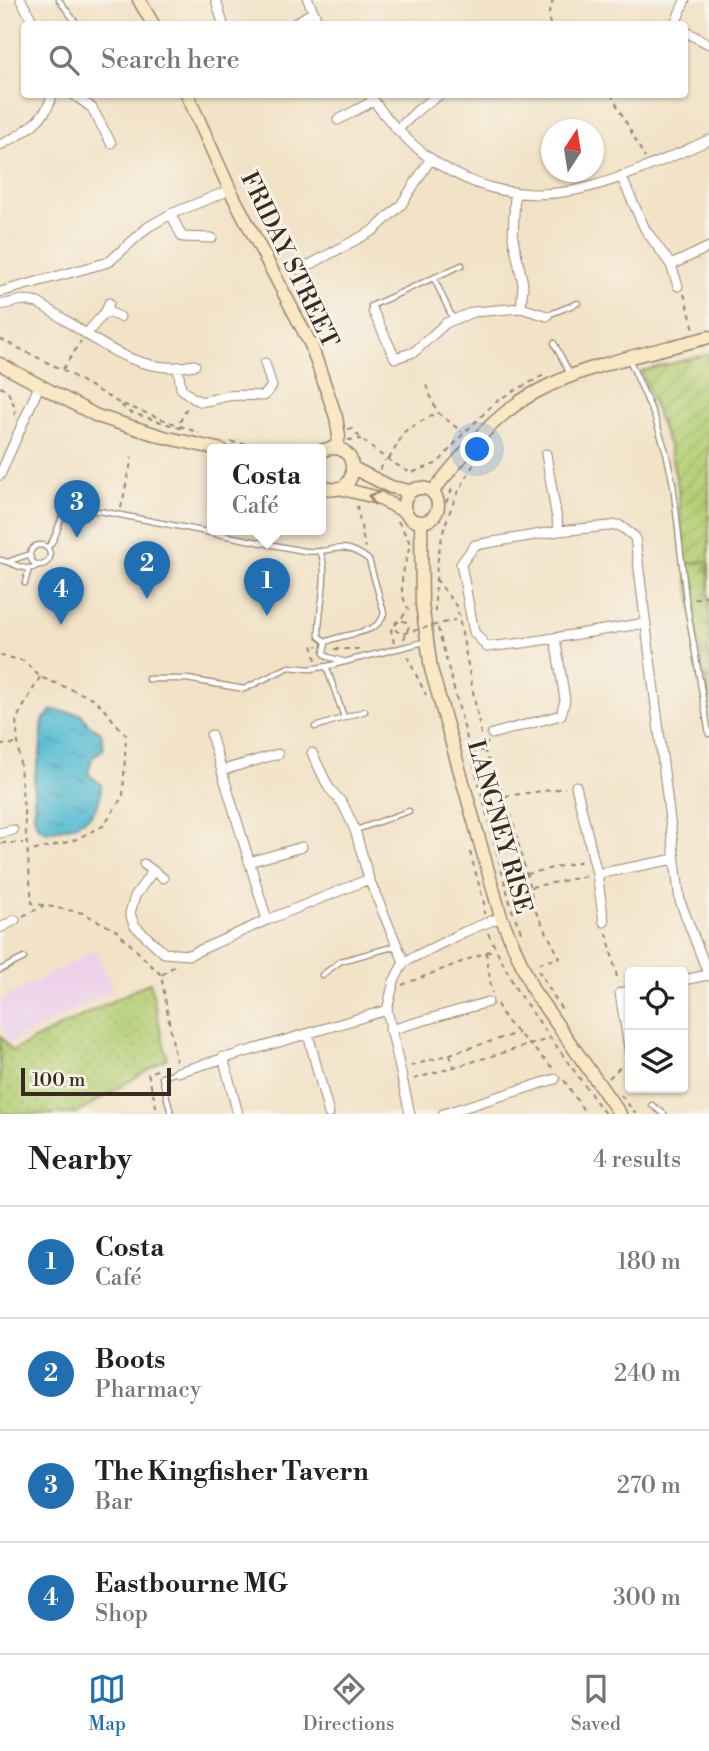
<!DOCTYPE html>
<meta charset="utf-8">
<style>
:root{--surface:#fff;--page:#f2f2f2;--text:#222;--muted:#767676;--line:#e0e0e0;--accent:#1f6fb2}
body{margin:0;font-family:"Libre Bodoni",serif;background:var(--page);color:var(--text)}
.controls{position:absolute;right:21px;bottom:21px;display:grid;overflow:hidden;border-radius:7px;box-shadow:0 2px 5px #0004}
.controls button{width:63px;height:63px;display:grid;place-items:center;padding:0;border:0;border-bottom:2px solid var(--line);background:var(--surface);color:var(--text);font:35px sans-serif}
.compass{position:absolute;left:541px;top:119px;width:63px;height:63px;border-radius:50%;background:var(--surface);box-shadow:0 2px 5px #0004;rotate:12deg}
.scale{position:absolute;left:21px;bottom:18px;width:150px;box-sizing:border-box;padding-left:7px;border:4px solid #3b2a1e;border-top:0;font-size:19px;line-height:24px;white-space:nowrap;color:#3b2a1e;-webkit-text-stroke:5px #f7f3e8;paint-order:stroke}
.you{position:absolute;left:478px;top:450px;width:24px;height:24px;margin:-18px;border:5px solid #fff;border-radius:50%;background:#1a73e8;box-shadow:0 0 0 10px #1a73e833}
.badge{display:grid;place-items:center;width:46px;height:46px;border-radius:50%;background:var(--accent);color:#fff;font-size:23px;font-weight:700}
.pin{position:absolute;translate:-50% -58px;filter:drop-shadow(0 2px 4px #0008)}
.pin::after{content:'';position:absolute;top:37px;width:24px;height:21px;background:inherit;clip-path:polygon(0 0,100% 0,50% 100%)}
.popup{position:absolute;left:207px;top:444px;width:119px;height:91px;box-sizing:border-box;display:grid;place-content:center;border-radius:7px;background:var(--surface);filter:drop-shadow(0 2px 5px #0005);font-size:23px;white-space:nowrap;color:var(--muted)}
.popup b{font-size:26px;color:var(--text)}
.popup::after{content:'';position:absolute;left:50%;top:100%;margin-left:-14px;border:14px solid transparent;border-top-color:var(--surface)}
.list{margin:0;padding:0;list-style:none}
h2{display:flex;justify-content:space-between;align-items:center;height:91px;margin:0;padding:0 28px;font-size:30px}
h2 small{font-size:23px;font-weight:400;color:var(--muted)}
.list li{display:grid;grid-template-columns:46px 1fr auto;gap:21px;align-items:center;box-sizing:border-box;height:112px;padding:0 28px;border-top:2px solid var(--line)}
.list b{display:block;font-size:26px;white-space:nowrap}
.list p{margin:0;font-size:23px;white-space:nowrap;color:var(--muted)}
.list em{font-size:23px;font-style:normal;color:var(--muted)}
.icon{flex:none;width:38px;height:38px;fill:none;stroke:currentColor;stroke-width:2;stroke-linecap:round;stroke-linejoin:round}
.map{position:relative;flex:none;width:709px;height:1114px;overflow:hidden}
.search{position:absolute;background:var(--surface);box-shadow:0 2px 5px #0004;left:21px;right:21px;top:21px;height:77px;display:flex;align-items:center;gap:18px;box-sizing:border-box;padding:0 24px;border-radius:7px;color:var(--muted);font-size:26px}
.sheet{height:539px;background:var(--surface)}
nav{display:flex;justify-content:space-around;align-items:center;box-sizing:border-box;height:98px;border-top:2px solid var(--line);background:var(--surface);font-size:19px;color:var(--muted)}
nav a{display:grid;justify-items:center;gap:4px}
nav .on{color:var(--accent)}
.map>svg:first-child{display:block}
.built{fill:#edd1e9}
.cemetery{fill:url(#cemetery-stones);stroke:#777c48;stroke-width:2}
.park{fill:url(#park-dots);stroke:#777c48;stroke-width:2}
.garden{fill:url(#garden-furrows);stroke:#777c48;stroke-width:2}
.water{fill:url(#water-ripples);stroke:#487379;stroke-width:2}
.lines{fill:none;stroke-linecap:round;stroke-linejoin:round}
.lane-casing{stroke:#968672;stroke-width:7}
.street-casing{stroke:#968672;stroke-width:11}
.secondary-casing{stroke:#968672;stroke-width:15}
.path{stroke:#968672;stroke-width:2;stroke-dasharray:5 5;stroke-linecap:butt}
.lane{stroke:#fff;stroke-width:4.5}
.street{stroke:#fff;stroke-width:9}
.secondary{stroke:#fae7c3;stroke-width:12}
.path-bridge{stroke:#968672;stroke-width:2;stroke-dasharray:5 5;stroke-linecap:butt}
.oneway{stroke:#9a8870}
.labels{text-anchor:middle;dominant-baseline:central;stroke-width:6;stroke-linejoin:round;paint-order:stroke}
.street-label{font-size:24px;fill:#3b2a1e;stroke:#f7f3e8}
</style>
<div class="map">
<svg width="709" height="1114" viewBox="0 0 709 1114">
<defs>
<pattern id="cemetery-stones" width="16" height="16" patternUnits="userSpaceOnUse" patternTransform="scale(1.75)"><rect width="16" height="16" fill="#b3cd72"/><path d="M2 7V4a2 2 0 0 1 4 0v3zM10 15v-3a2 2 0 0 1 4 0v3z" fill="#9bb062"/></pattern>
<pattern id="park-dots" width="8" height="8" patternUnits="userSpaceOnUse" patternTransform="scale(1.75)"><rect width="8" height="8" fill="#b3cd72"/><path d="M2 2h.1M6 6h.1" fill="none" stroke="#9bb062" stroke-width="1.8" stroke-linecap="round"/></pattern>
<pattern id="garden-furrows" width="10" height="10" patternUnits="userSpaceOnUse" patternTransform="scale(1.75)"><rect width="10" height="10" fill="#b3cd72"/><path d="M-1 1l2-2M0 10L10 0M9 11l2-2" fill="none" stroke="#9bb062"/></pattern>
<pattern id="water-ripples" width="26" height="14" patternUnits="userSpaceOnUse" patternTransform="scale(1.75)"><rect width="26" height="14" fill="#56bcd4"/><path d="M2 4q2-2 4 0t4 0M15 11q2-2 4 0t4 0" fill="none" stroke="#4899ab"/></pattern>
</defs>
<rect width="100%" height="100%" fill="#f7f3e8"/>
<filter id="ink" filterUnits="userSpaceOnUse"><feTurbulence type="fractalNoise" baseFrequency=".0143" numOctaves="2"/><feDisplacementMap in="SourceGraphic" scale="14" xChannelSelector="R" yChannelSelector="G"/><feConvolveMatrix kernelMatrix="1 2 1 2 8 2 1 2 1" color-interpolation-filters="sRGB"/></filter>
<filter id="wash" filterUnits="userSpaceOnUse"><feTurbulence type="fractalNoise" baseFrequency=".00686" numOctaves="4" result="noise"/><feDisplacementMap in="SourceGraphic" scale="28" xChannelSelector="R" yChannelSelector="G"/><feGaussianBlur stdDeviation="1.57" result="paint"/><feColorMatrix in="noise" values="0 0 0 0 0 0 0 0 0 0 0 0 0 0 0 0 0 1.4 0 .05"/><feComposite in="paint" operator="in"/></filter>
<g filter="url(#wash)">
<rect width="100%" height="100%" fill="#f2e2c6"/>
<path class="built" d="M95 950 113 990 10 1043 0 1024V1000Z"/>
<path class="cemetery" d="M709 561V704L685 564Z"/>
<path class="park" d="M150 982 167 1058 76 1114H0V1035L12 1051Z"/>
<path class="garden" d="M709 354V561L685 564 678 487 669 446 641 371Z"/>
<path class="water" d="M52 710 81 714 88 724 101 732 104 748 92 758 88 774 101 784C102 820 76 826 46 832L37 826 34 815V778L40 754 43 720Z"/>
</g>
<g filter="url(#ink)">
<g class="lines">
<g class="lane-casing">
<path id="lane" d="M59 0 77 24
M434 278 453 319
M372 311 371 306 462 265
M548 315 578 303
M554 343 570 374
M629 359 655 418 666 452 673 484 686 600 709 734
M30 555a10 10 0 1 1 20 0a10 10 0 1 1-20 0Z
M47 548C60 537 56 516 71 508L105 512 304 551C334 555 339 537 369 560L384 613C379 636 344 632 326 642L324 653 328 657 346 662
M320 551C330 573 318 609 319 636L326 642
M0 560C13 562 25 573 37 566
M10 561 30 554
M25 583 29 568
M326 666 344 717
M148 679H187L244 689 289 667 310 669 328 666 424 642
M315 727 365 711
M356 830 409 811
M0 970 24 958
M322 975 341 961 396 946
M652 1105 664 1114
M171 1114 162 1077 177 1072"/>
</g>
<g class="street-casing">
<path id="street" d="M21 0 34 24
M216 0 223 24
M308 0 319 24
M294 24 313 12
M675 24 685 0
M684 31 709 44
M73 94 92 108 111 143
M369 94C421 170 497 211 589 187 630 176 670 157 709 140
M338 120 373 101
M397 130 420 108 441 94
M0 145C20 136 49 118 52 94
M621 176 645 229 671 265 678 286
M515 192 513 238 523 284 521 308
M171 214 182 237 212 238
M671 265 709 247
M300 270 374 230 401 205 430 160
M0 292 109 262 148 227 171 214 230 190
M0 305 23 300 38 303C89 332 132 378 195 365
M106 311 120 317
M373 311 395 358 414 352 446 323 473 312 521 308 547 316
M87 333 106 311 109 303
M178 368 181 388C203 409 203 400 228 396 240 394 253 396 264 396L272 386 265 363
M546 454 559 531
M0 475 40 384
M646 623 523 643 487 647 474 632 461 564 475 545 559 531 619 525 635 537 680 901 709 976
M492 734 561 715 565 700 555 638
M211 735 267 920
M312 753 329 788 343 804 355 830 369 879 404 962
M223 770 278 754
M576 786 597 874 604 922
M0 833 13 830
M249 862 302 847
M144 864 163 878
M153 871 135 896 130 913 134 925 164 953 189 955 267 920 369 879
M597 874 675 859
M0 928 15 920
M683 980 708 975
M630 991 620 993 630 1054
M390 1030 488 1002
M308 1034 329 1114
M223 1057 238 1114
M178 1072 387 1010
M410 1114 387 1010 394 981 404 962 464 932 501 917
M443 1114 555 1079"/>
</g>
<g class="secondary-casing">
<path id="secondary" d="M139 0 153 24
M187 94 230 190 311 345 336 417 339 436 336 448
M0 364 97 416 164 437 222 450
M321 451C363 433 362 505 321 486
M353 468 391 487 410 491
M404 505a17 17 0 1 1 34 0a17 17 0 1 1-34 0Z
M339 488 379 498 405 512
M432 492C462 456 494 414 536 392 589 363 651 353 709 337
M421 522 422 604 431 669 501 917 533 990 620 1114"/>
</g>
<path class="path" d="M550 24 548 16 553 0
M611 94 645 158
M684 294 694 329
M0 339 63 370 117 402 199 433
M63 369 81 341
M426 385 437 412 462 432
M0 387 7 390 16 409 13 420
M121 405 129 412 183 429
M180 422 188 405
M348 429H352C369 448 389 461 411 473L438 463 464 433 499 399 544 375
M348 440 361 439
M231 442 280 448 309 447
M389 459 405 431 437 412
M380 470 385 460
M357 506 365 548
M121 508 132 458
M438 508 445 505 452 489 450 488
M398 521 410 543C406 566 395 586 408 608
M436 579 457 607 484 750 510 811 536 912 560 958 535 964
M694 599 709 595
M435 612C435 545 444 510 481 453
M438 628 512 910 523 936
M404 639 407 631
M394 643 391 630 409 609
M334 649H363
M0 655 24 661 40 677 95 699 126 735 123 796 103 826 72 841 28 852
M407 656 426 695
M316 660 312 645 318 646
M40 677 16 720 32 903 83 913 117 931 161 975 176 1061
M0 745 16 744
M470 753 484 750 488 742
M505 796 565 788
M1 843H23
M470 852 484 903V914
M527 874 583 861
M531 887 587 876
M23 916 43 906
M488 933 517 991 605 1114
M607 933 618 982
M486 952 492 993
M538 970 562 1010
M162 975 177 964
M402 985 495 949
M497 1004 505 1020 553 1068
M450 1055 454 1066
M411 1066 518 1033
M157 1070 148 1073 158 1114
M609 1078 624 1063
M414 1079 549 1039
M564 1080 586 1114
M621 1095 636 1114"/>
<use href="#lane" class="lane"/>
<use href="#street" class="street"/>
<use href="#secondary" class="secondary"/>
<path class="path-bridge" d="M407 631 409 626 407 622 400 620 396 622 394 629 401 634 455 620"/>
</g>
<defs><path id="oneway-chevron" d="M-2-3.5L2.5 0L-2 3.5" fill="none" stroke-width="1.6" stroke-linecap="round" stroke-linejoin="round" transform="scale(1.75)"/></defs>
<use class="oneway" href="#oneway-chevron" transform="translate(373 497) rotate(-160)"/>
</g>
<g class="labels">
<g class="street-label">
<text transform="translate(289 260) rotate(64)">FRIDAY STREET</text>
<text transform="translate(499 827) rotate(74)">LANGNEY RISE</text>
</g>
</g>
</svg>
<div class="controls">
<button><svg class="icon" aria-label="locate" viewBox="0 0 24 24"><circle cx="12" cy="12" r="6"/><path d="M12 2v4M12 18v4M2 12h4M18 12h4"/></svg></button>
<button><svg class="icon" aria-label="layers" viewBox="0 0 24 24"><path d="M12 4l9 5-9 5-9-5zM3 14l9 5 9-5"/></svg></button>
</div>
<svg class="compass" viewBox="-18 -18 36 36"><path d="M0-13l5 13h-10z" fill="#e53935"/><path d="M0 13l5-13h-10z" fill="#767676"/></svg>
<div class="scale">100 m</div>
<div class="you"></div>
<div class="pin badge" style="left:267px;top:616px">1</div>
<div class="popup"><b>Costa</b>Café</div>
<div class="pin badge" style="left:147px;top:599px">2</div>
<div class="pin badge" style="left:77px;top:538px">3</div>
<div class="pin badge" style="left:61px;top:625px">4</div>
<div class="search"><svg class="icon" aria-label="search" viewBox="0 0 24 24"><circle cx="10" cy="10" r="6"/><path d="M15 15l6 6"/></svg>Search here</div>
</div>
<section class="sheet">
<h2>Nearby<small>4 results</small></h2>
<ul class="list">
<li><span class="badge">1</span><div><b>Costa</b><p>Café</p></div><em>180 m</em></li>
<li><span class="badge">2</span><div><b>Boots</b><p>Pharmacy</p></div><em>240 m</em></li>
<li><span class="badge">3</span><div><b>The Kingfisher Tavern</b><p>Bar</p></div><em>270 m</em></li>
<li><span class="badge">4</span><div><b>Eastbourne MG</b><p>Shop</p></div><em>300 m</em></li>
</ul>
</section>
<nav>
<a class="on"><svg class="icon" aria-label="map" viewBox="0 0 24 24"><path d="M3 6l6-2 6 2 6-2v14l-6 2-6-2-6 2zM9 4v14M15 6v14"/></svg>Map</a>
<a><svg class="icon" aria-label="directions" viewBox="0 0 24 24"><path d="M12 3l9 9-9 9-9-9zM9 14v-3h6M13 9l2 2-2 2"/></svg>Directions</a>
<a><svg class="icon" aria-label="saved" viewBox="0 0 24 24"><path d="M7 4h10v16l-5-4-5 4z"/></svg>Saved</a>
</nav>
